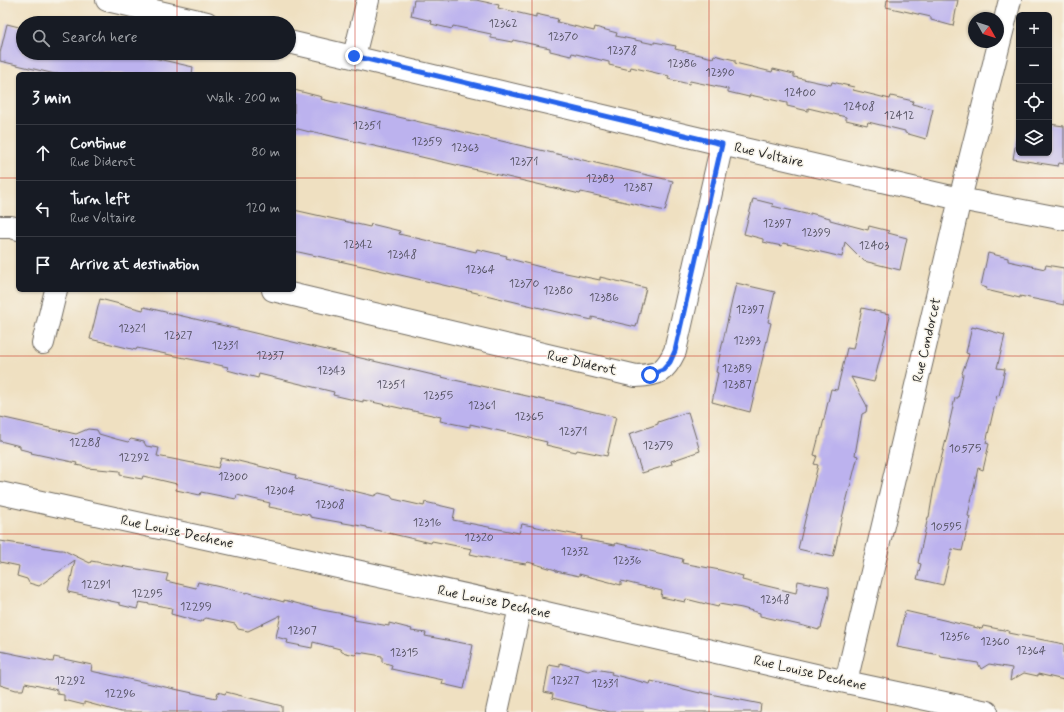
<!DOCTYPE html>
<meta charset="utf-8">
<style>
:root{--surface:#171b24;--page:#20242c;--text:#f1f3f6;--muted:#9ea1a6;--line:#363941}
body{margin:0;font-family:Mynerve,sans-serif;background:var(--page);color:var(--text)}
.controls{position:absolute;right:12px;top:12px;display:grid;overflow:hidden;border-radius:6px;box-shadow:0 1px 3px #0004}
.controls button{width:36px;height:36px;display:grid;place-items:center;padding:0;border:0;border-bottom:1px solid var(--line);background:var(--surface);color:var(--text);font:20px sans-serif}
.compass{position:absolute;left:968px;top:12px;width:36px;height:36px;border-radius:50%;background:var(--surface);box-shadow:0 1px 3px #0004;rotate:129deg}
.stop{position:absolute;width:12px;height:12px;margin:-9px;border:3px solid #2563eb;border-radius:50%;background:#fff}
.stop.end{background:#2563eb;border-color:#fff;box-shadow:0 1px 4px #0008}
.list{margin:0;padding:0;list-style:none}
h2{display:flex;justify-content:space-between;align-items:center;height:52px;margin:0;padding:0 16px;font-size:17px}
h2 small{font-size:13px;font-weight:400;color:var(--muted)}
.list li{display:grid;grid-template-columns:26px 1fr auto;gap:12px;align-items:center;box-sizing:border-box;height:56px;padding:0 16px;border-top:1px solid var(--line)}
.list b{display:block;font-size:15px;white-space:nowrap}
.list p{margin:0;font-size:13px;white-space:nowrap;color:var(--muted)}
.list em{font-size:13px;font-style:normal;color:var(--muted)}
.icon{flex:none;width:22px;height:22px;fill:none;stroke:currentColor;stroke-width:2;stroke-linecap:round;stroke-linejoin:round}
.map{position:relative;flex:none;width:1064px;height:712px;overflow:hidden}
.search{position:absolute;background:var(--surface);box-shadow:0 1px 3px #0004;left:16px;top:16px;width:280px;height:44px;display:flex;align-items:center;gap:10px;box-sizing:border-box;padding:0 14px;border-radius:22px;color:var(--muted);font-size:15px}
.panel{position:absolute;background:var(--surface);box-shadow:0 1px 3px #0004;left:16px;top:72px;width:280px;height:220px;border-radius:6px}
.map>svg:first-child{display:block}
.building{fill:#bcb2ee}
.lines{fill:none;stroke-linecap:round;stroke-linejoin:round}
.minor-casing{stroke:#706a60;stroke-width:24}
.minor{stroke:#fff;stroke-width:22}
.route{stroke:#2563eb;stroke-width:5}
.grid{fill:none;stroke:#c8321e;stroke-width:1;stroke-opacity:0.55}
.labels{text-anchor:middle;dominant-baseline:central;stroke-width:3;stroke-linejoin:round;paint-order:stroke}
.number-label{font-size:12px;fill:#4f4d5c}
.street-label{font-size:14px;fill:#2b2b2b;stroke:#f7f3e8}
</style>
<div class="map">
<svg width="1064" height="712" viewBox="0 0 1064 712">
<rect width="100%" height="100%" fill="#f7f3e8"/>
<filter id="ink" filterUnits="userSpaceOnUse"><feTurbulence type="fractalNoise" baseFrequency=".025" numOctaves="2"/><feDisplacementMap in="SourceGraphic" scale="8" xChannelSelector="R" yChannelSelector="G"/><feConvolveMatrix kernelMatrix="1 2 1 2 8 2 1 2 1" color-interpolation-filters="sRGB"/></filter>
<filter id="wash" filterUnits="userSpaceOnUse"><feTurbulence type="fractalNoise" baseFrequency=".012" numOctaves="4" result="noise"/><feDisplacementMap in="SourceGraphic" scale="16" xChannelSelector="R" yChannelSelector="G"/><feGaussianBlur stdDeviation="0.9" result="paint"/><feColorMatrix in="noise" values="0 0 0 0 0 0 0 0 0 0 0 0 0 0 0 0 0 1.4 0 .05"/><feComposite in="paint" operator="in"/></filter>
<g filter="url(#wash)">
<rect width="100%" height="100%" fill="#efe0c1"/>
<g id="blocks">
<path class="building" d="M414 0H476L499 5 498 8 536 17V14L558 19 557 22 594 31 595 27 617 33 616 36 654 44V42L676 46 675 49 713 58 714 55 735 60V63L772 72 773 69 794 74V77L831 85 832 82 854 87 853 90 890 99 891 96 913 101 912 104 933 109 926 139 905 133V131L868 122 867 125 846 120V117L808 108V111L787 106V103L750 95 749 97 728 92V89L690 81 689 84 668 79 669 76 631 67 630 70 609 65V62L572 53 571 56 550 51V48L513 40 512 42 491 38V34L453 26 452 29 431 24 432 21 411 16Z
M887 0H958L953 26 931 20V17L886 7Z
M7 24 23 28V53H132L193 67 192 74H55L0 61V53Z
M294 90 322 97 321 99 673 181 665 211 581 192 580 194 310 131V132L294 128Z
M1049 124 1064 126V164L1059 163 1058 166 1013 159 1019 125V153H1049Z
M753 199 773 204 772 206 810 215V213L830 218V220L868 230 869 226 889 231 888 233 907 238 900 270 864 261 845 242 842 257 783 243 782 246 763 242V239L744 234Z
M294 210 370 227 371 224 400 231 399 234 476 252 477 249 507 256 506 258 556 271 600 280V277L646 288 636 327 592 317V320L362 266 294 251Z
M988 253 1008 258V261L1045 269 1046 265 1064 268V305L1020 296V298L986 290 987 288 981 286Z
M736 283 775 292 768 322 771 323 750 412 712 402 718 373 716 372Z
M100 299 143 310 144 307 450 379 527 396 616 417 607 456 577 450 576 452 546 445 547 442 470 424V427L440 421 441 417 363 400V402L333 395 334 392 259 374 258 378 227 370 228 367 137 348 136 350 90 339Z
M862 308 889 314V316L890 317 874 382 851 377 867 406 866 412 862 414 856 449 855 455 858 456 842 518 833 557 798 549 818 465 814 464 817 456 814 455 819 436H820L831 389 837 390 847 348 853 349Z
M972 327 976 328V327L1005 335 997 368 1005 369 999 396 997 395 986 443 989 444 983 470 978 468 968 516 970 517 962 551 952 549 943 585 917 579 921 564 918 563 928 517H929L934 487 950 424H949L955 398H958L963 374 962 373 969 354 966 353Z
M688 412 700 451 671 461 672 464 642 473 629 434 658 424V422Z
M0 417 76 434 88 429 97 430 99 434 116 439 128 442 131 439 144 442 146 446 159 448 157 456 218 468 221 458 234 461V460L296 475 295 478 328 486 329 485 374 496 379 493 391 496 393 499 424 506 425 502 455 509 453 520 519 533 522 524 582 536 581 539 615 545 616 543 638 548 683 559 682 563 720 570 743 576 742 580 796 593 798 581 829 587V595L821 628H819V630L804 626 760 616V613L742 608 719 604 718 607 686 599 685 602 661 597 662 591 621 581V585L579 574V576L556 571V570L528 562 526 564 493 559 470 554 472 549 432 541 431 543 367 528V527L310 517V515L269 507 270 503 237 495 236 499 201 492 200 495 176 490 177 484 143 476 142 479 120 475V471L87 468 86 467 76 465 77 463 31 453 32 452 20 449V446L0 441Z
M0 541 60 550H63L90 563 91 561 168 574 166 581 196 588 198 582 246 593V592L284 602V600L322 610 344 614 355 617 354 620 389 626V623L412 629 411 631 426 633 425 636 473 645 464 689 442 684 443 680 391 669 392 665 382 662V656L358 652 355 655 342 652 340 649 313 642 312 648 287 643 288 640 276 637 281 615 248 631 238 629 235 624 206 618 200 622 171 614 172 608 139 602 137 609 120 605V603L68 592 75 560 39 586 29 583 27 579 17 576 19 566 0 562Z
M905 611 982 629 983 626 1009 631 1008 633 1064 644V680L1038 674V676L1024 673 1010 681 1012 668 989 664 981 669 978 663 941 657 940 655 897 647Z
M0 651 53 662 54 657 92 665 91 671 216 698 218 692 225 694 226 692 282 706V712H121L84 702V705L64 700V695L57 694V690L25 683 23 690H16L0 685Z
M560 663 588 671 595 669 612 672 611 674 650 684 651 681 700 693V692L761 704 760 712H610L593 708 552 698 553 694 544 692 549 665 560 667Z"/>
</g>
</g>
<g filter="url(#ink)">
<use href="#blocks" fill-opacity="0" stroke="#706a60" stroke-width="1"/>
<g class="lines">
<g class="minor-casing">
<path id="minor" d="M107 0 207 23
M289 42 722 144 960 199 1064 219
M354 56 368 0
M0 227H11L18 229
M273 290 636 376C659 375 665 372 675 351L722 144
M43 343 56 290
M0 493 520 607 846 682 987 712
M846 682 960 199 1010 0
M497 712 520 607"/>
</g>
<use href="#minor" class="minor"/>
</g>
</g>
<g class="lines" filter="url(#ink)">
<path class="route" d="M354 56 722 144 675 351 670 362 663 370 650 375"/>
</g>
<path class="grid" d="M177 0V23M355 0V712M532 0V712M709 0V712M887 0V712M177 53V74M0 178H18M294 178H1064M177 290V712M0 356H1064M0 534H1064"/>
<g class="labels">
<g class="number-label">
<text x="503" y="24">12362</text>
<text x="563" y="37">12370</text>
<text x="622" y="51">12378</text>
<text x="682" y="64">12386</text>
<text x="720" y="73">12390</text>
<text x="800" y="93">12400</text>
<text x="859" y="107">12408</text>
<text x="899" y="116">12412</text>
<text x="367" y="126">12351</text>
<text x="427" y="142">12359</text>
<text x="465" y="148">12363</text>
<text x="524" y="162">12371</text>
<text x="600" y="179">12383</text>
<text x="638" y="188">12387</text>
<text x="777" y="224">12397</text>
<text x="816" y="233">12399</text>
<text x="358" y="245">12342</text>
<text x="874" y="246">12403</text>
<text x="402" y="255">12348</text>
<text x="480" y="270">12364</text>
<text x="524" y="284">12370</text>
<text x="558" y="291">12380</text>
<text x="604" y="298">12386</text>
<text x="750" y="310">12397</text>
<text x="132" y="329">12321</text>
<text x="178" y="336">12327</text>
<text x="747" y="341">12393</text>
<text x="225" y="346">12331</text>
<text x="270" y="356">12337</text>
<text x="737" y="369">12389</text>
<text x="331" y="371">12343</text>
<text x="391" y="385">12351</text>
<text x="737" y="385">12387</text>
<text x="438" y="396">12355</text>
<text x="482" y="406">12361</text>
<text x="529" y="417">12365</text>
<text x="573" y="432">12371</text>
<text x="85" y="443">12288</text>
<text x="658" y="446">12379</text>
<text x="965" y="449">10575</text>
<text x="134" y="458">12292</text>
<text x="233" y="477">12300</text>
<text x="280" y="491">12304</text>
<text x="330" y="505">12308</text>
<text x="427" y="523">12316</text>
<text x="946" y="527">10595</text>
<text x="479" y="538">12320</text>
<text x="575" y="552">12332</text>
<text x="627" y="561">12336</text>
<text x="96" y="585">12291</text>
<text x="147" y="594">12295</text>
<text x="775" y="600">12348</text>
<text x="196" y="607">12299</text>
<text x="302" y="631">12307</text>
<text x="955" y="637">12356</text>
<text x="995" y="642">12360</text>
<text x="1031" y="651">12364</text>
<text x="404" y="653">12315</text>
<text x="70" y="681">12292</text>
<text x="565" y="681">12327</text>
<text x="605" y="684">12331</text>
<text x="120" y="694">12296</text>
</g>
<g class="street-label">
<text transform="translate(769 155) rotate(13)">Rue Voltaire</text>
<text transform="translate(927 340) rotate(-77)">Rue Condorcet</text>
<text transform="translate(582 363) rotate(13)">Rue Diderot</text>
<text transform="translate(177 532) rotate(12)">Rue Louise Dechene</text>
<text transform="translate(494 602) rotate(12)">Rue Louise Dechene</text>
<text transform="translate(810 673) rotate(13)">Rue Louise Dechene</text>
</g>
</g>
</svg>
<div class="controls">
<button>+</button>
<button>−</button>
<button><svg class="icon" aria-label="locate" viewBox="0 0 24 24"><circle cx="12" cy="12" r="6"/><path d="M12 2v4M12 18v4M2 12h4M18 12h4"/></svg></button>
<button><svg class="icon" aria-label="layers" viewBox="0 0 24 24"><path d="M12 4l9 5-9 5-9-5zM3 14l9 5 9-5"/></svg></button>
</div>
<svg class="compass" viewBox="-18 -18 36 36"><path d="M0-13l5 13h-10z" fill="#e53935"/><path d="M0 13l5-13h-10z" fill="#9ea1a6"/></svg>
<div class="stop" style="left:650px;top:375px"></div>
<div class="stop end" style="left:354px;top:56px"></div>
<div class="search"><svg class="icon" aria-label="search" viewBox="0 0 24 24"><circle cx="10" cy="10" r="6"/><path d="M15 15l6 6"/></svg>Search here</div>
<section class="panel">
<h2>3 min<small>Walk · 200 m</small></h2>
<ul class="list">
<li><svg class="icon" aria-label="ahead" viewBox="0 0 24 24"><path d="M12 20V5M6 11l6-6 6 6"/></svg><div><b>Continue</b><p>Rue Diderot</p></div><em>80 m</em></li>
<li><svg class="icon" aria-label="left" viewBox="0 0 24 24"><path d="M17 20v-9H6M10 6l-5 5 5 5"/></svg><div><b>Turn left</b><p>Rue Voltaire</p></div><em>120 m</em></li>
<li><svg class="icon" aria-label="arrive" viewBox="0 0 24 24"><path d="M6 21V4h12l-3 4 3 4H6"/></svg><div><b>Arrive at destination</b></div></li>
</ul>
</section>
</div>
